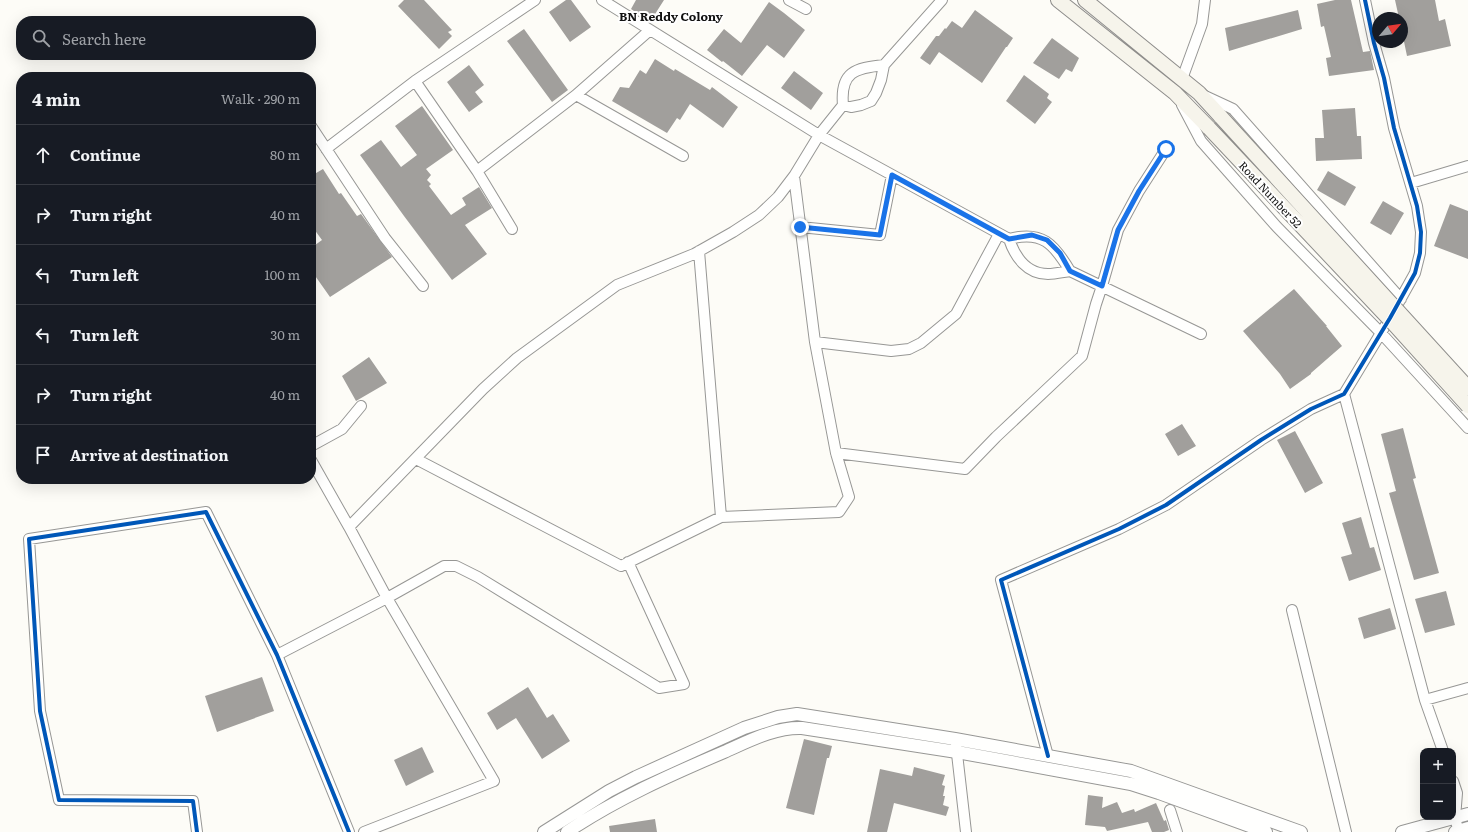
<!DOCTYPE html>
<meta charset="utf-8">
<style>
:root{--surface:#171b24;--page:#242831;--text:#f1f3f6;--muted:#9ea1a6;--line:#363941}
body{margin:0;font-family:Literata,serif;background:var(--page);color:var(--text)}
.controls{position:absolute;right:12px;bottom:12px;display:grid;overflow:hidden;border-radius:8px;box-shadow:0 4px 16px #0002}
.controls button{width:36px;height:36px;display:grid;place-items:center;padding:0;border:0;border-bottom:1px solid var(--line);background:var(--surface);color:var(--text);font:20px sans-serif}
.compass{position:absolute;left:1372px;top:12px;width:36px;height:36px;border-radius:50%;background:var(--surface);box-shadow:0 4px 16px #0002;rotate:61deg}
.stop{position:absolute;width:12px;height:12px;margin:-9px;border:3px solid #1a73e8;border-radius:50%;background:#fff}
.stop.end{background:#1a73e8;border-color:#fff;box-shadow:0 1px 4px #0008}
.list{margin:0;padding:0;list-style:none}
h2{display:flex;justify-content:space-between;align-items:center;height:52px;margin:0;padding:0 16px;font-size:17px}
h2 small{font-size:13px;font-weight:400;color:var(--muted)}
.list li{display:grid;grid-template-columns:26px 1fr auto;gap:12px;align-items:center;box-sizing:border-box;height:60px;padding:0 16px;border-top:1px solid var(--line)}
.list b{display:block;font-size:15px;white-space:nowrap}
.list em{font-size:13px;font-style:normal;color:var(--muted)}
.icon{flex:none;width:22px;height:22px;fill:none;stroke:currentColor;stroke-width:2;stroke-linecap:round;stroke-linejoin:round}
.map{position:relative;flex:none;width:1468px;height:832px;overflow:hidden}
.search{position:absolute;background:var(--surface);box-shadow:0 4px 16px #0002;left:16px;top:16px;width:300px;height:44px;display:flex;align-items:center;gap:10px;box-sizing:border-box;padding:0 14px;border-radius:16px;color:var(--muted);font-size:15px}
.panel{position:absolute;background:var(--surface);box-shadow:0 4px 16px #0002;left:16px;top:72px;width:300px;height:412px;border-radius:16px}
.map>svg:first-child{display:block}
.building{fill:#a19f9c}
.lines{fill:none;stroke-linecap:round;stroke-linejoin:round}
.minor-casing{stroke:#979795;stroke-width:12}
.tertiary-casing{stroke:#979795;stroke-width:14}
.secondary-casing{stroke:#8e8d8b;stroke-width:16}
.minor{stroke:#fffffe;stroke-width:10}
.tertiary{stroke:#fffffe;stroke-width:12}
.secondary{stroke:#f6f4eb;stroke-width:14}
.secondary-bridge-casing{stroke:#8e8d8b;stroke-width:16;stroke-linecap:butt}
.secondary-bridge{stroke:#f6f4eb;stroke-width:14}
.cycleway-casing{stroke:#fff;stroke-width:6}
.cycleway{stroke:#0057b8;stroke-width:4}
.route{stroke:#1a73e8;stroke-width:5}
.labels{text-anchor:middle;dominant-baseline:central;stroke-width:4;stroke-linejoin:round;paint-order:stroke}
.street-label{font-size:11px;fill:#111;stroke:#fff}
.neighbourhood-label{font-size:12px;font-weight:bold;fill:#111;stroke:#fff}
</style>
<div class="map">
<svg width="1468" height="832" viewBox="0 0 1468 832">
<rect width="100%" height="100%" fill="#fdfcf7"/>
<path class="building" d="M404 0H424L452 30 448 32 452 36 439 49 398 6Z
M566 0H571L591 27 570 42 549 12Z
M636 0H664L650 22 631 9Z
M1335 0H1351L1363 52 1370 51 1374 70 1329 76 1326 58 1331 57 1324 26 1321 27 1317 4Z
M1395 0H1435L1439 21 1445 19 1451 46 1407 56 1402 32V18H1399Z
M769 2 784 13 805 30 784 58 767 45 742 76 723 61 722 62 707 50 724 29 741 43Z
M975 10 1013 38 1007 47H1006L982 83 939 52 930 65 920 58 936 36H939L945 28 946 29 952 21 962 28Z
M1298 10 1302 29 1229 51 1225 28Z
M524 29 568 90 552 102 507 41Z
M1052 38 1079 58 1072 72 1066 69 1059 79 1033 63Z
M655 59 674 71 675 69 710 90 712 87 738 107 723 128 690 104 680 120 677 118 667 133 612 101 620 87 629 88 640 70 646 74Z
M469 65 484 85 475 92 483 102 469 112 447 82Z
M794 71 823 93 811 110 781 88Z
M1024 75 1049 94 1047 98 1052 102 1035 124 1006 101Z
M422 106 453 150 426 169 431 175 427 180 431 184 429 186 451 215 466 205 462 198 479 187 492 208 465 225 487 254 452 280 404 216 360 155 381 140 401 167 417 155 395 126Z
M1355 108 1357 136H1361L1362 159 1316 161 1315 138H1324L1322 110Z
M323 169 339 194 341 193 357 216 361 214 392 257 330 297 311 270V248L322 240 311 225V176Z
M1328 171 1356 187 1345 206 1317 190Z
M1383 201 1404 213 1391 235 1370 223Z
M1450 204 1468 211V259L1434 246Z
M1294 289 1327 326H1326L1342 346 1311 373V374L1290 389 1280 374 1243 331Z
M369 357 387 383 356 401 342 376Z
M1182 424 1196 446 1178 456 1165 434Z
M1403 428 1416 478 1413 479 1439 573 1414 580 1389 493 1396 491 1381 434Z
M1295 431 1323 483 1305 493 1277 440Z
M1361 517 1370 548 1374 547 1381 570 1349 581 1341 557 1352 554 1342 523Z
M1446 591 1455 625 1425 633 1415 599Z
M1390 608 1396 629 1364 639 1358 618Z
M262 677 274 711 217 732 205 696Z
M528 687 547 718 553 714 570 741 542 759 516 718 497 730 487 713Z
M804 739 832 746 829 758H827L814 815 786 808Z
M422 747 434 772 406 786 394 760Z
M914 767 945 775 942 785 945 786 943 796H945L943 805 949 807 946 816 894 803 887 832H867L880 769 912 776Z
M1088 795 1103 797 1102 808 1117 802 1122 813 1134 809 1135 812 1156 803 1164 821 1166 820 1169 830 1164 832H1152L1148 822 1107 831 1105 827 1085 825Z
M655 819 657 832H610L609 826Z"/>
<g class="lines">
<g class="minor-casing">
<path id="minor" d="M602 0 819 135 1009 239C1015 257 1027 274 1048 274 1055 274 1063 272 1070 271L1201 334
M789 0 806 9
M1182 79 1202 24 1205 0
M415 81 477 171 512 229
M576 95 683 156
M1205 96 1233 109 1401 299
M843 105 851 107 861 105 871 101 876 93 881 80 884 65 942 0
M1182 105 1201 141 1277 227 1381 333 1468 428
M311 126 385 238 423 286
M326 149 415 81 535 0
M477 171 576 95 650 30
M1411 183 1468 166
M800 227 880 235 892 175
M1009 239C1042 230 1054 244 1070 271
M699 251 721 517
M815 342 891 351 909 349 921 343 956 314 999 234
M1344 394 1425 700 1443 751
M311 446 342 429 361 406
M836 453 965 469 996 437 1082 356 1096 304 1102 286 1118 230 1139 191 1166 149
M416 459 621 566 721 517 839 512 849 497 836 453 815 342 794 176
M311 460 349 527 387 598 494 781 364 832
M349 527 483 389 517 358 617 285 694 254 733 232 759 215 778 197 794 176 819 135 843 105C840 72 855 68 884 65
M1292 610 1346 832
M277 655 387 598 444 566H456L478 577 659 688 684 684 628 562
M1425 700 1468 688
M956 745 966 832
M1048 756 1001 580 1119 529 1166 505 1261 440 1311 409 1344 394 1390 318 1415 273 1420 253 1421 232 1417 206 1394 128 1384 78 1374 43 1365 0
M1453 781 1457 793 1455 818 1459 832
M1170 810 1177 832
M197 832 193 801 59 800 40 711 29 539 206 512 277 655 349 832"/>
</g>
<g class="tertiary-casing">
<path id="tertiary" d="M544 832 609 791 636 777 744 728 778 717 797 714 955 739 1131 771 1301 832
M567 832C616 799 670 775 724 752 749 741 775 727 802 728L957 752 1131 784 1159 793 1266 832
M1402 832 1468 814
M1455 832 1468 828"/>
</g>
<g class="secondary-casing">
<path id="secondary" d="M1058 0 1175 93 1209 128
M1085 0 1199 93 1221 117"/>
</g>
<use href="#minor" class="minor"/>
<use href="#tertiary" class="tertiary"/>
<use href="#secondary" class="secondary"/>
<g class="secondary-bridge-casing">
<path id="secondary-bridge" d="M1221 117 1468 388
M1209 128 1393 323 1468 406"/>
</g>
<use href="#secondary-bridge" class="secondary-bridge"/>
<g class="cycleway-casing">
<path id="cycleway" d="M1048 756 1001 580 1119 529 1166 505 1261 440 1311 409 1344 394 1390 318 1415 273 1420 253 1421 232 1417 206 1394 128 1384 78 1374 43 1365 0
M197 832 193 801 59 800 40 711 29 539 206 512 277 655 349 832"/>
</g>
<use href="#cycleway" class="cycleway"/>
</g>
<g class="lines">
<path class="route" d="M800 227 880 235 892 175 1009 239 1032 235 1047 240 1060 253 1070 271 1102 286 1118 230 1139 191 1166 149"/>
</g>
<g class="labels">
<g class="street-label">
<text transform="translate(1271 194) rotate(47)">Road Number 52</text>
</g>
<g class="neighbourhood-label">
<text x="671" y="16">BN Reddy Colony</text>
</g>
</g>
</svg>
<div class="controls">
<button>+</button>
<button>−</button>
</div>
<svg class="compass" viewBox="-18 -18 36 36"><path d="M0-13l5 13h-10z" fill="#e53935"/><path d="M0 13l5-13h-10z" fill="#9ea1a6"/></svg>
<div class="stop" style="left:1166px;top:149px"></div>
<div class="stop end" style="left:800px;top:227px"></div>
<div class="search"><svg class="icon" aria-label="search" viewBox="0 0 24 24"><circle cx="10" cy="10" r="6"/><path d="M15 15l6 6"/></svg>Search here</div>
<section class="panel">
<h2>4 min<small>Walk · 290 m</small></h2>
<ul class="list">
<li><svg class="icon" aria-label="ahead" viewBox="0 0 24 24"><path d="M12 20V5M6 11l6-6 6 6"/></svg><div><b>Continue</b></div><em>80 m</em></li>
<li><svg class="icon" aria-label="right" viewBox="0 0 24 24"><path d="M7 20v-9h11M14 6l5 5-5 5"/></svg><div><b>Turn right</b></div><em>40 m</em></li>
<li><svg class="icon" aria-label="left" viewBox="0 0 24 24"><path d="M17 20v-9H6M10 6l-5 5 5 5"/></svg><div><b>Turn left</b></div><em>100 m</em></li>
<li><svg class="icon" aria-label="left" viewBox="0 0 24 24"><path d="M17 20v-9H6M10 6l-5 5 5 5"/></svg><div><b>Turn left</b></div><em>30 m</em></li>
<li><svg class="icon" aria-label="right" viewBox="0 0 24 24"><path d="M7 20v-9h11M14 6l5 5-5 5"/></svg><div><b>Turn right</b></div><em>40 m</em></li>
<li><svg class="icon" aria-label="arrive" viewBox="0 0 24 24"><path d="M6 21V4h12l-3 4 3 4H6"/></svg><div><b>Arrive at destination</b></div></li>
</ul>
</section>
</div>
